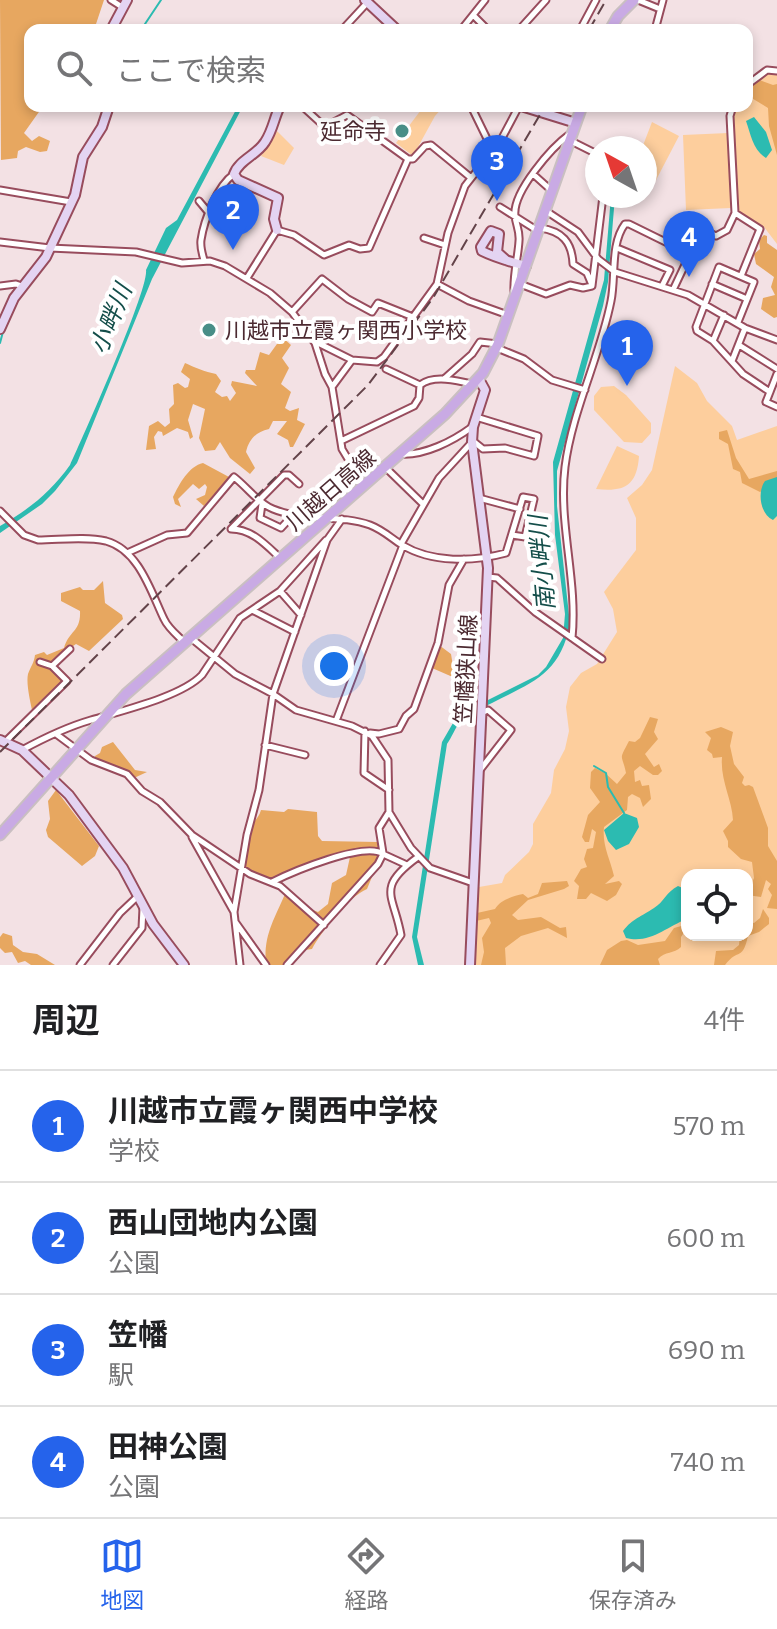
<!DOCTYPE html>
<html lang="ja">
<meta charset="utf-8">
<style>
:root{--surface:#fff;--page:#f6f6f6;--text:#202124;--muted:#757577;--line:#e0e0e0;--accent:#2563eb}
body{margin:0;font-family:Bitter,"Noto Sans JP",serif;background:var(--page);color:var(--text)}
.controls{position:absolute;right:24px;bottom:24px;display:grid;overflow:hidden;border-radius:16px;box-shadow:0 4px 12px #0003}
.controls button{width:72px;height:72px;display:grid;place-items:center;padding:0;border:0;border-bottom:2px solid var(--line);background:var(--surface);color:var(--text);font:40px sans-serif}
.compass{position:absolute;left:585px;top:136px;width:72px;height:72px;border-radius:50%;background:var(--surface);box-shadow:0 4px 12px #0003;rotate:320deg}
.you{position:absolute;left:334px;top:666px;width:28px;height:28px;margin:-20px;border:6px solid #fff;border-radius:50%;background:#1a73e8;box-shadow:0 0 0 12px #1a73e833}
.badge{display:grid;place-items:center;width:52px;height:52px;border-radius:50%;background:var(--accent);color:#fff;font-size:26px;font-weight:700}
.pin{position:absolute;translate:-50% -66px;filter:drop-shadow(0 2px 4px #0008)}
.pin::after{content:'';position:absolute;top:42px;width:28px;height:24px;background:inherit;clip-path:polygon(0 0,100% 0,50% 100%)}
.list{margin:0;padding:0;list-style:none}
h2{display:flex;justify-content:space-between;align-items:center;height:104px;margin:0;padding:0 32px;font-size:34px}
h2 small{font-size:26px;font-weight:400;color:var(--muted)}
.list li{display:grid;grid-template-columns:52px 1fr auto;gap:24px;align-items:center;box-sizing:border-box;height:112px;padding:0 32px;border-top:2px solid var(--line)}
.list b{display:block;font-size:30px;white-space:nowrap}
.list p{margin:0;font-size:26px;white-space:nowrap;color:var(--muted)}
.list em{font-size:26px;font-style:normal;color:var(--muted)}
.icon{flex:none;width:44px;height:44px;fill:none;stroke:currentColor;stroke-width:2;stroke-linecap:round;stroke-linejoin:round}
.map{position:relative;flex:none;width:777px;height:965px;overflow:hidden}
.search{position:absolute;background:var(--surface);box-shadow:0 4px 12px #0003;left:24px;right:24px;top:24px;height:88px;display:flex;align-items:center;gap:20px;box-sizing:border-box;padding:0 28px;border-radius:16px;color:var(--muted);font-size:30px}
.sheet{height:552px;background:var(--surface)}
nav{display:flex;justify-content:space-around;align-items:center;box-sizing:border-box;height:112px;border-top:2px solid var(--line);background:var(--surface);font-size:22px;color:var(--muted)}
nav a{display:grid;justify-items:center;gap:4px}
nav .on{color:var(--accent)}
.map>svg:first-child{display:block}
.green{fill:#fdce9d;fill-rule:evenodd}
.forest{fill:#e7a760}
.water{fill:#2cbbb1}
.lines{fill:none;stroke-linecap:round;stroke-linejoin:round}
.stream{stroke:#2cbbb1;stroke-width:2}
.street-casing{stroke:#984c5d;stroke-width:9}
.secondary-casing{stroke:#984c5d;stroke-width:12}
.primary-casing{stroke:#c9bfc1;stroke-width:13}
.street{stroke:#fff;stroke-width:5}
.secondary{stroke:#e4d4f2;stroke-width:8}
.primary{stroke:#c9aae4;stroke-width:9}
.rail{stroke:#634349;stroke-width:2;stroke-dasharray:12 6;stroke-linecap:butt}
.poi-dot{fill:#488e87;stroke:#fff;stroke-width:3}
.labels{text-anchor:middle;dominant-baseline:central;stroke-width:8;stroke-linejoin:round;paint-order:stroke}
.poi-label{font-size:22px;fill:#4c2a31;stroke:#fff;text-anchor:end}
.street-label{font-size:22px;fill:#4c2a31;stroke:#fff}
.water-label{font-size:24px;font-style:italic;fill:#144e4a;stroke:#fff}
</style>
<div class="map">
<svg width="777" height="965" viewBox="0 0 777 965">
<rect width="100%" height="100%" fill="#f3e1e4"/>
<path class="green" d="M772 72H777V244L764 227 738 212 734 116 736 106H747V89L765 73Z
M424 106H444L435 116 413 156 396 143Z
M652 122 679 136 654 184 645 180V148H642Z
M277 131 294 148 284 165 261 156Z
M728 133 731 208 686 210 683 135Z
M675 366 697 383 707 401 732 426 737 440 777 426V965H475L479 887 502 883 505 875 529 852 533 844V824L551 793 554 770 565 749 569 731 566 707 570 687 581 673 597 664 617 632 613 609 604 592 636 550V518L627 498 642 485 652 470ZM687 875H747V935H687Z
M614 386 626 395 651 423V433L642 443 624 442 594 410V396L601 387Z
M617 446 639 456C637 487 623 492 596 489Z"/>
<path class="forest" d="M0 0H104L94 30H30V106H54L47 111 41 109 24 133 32 141 39 136 50 141 47 151 40 152 26 147 18 151 17 158 1 160Z
M757 79 773 85 777 84V155L769 126 768 108 750 97 747 99V87Z
M764 235 767 236V243L777 250V317L774 318 761 309 763 298 775 295 771 287 774 277 756 264 754 254 760 249 759 240Z
M282 337 291 345 282 358 289 368 281 384 291 392 285 408 290 411 299 408 297 420 305 424 293 447H290L288 440 277 434 287 421H273L269 429C256 432 249 439 246 452L255 468 250 474 230 458 220 442 215 450 205 451 199 438 205 409 193 404 188 420 193 437 190 439 188 432 177 428 163 436 162 432 158 431 154 437 156 449 146 450 149 426 158 421 165 427 170 423 169 409 174 404 173 385 178 383 185 388 188 387 190 379 181 372 185 363C194 367 205 372 216 374L221 381 215 392 222 397 227 396 230 401 236 393 231 385 232 381 257 386 245 373 246 370H255L260 352 269 355Z
M727 430 736 458 749 479 777 471V483L760 492 742 483 740 472 733 469 728 444 719 439V432Z
M203 463 229 477 204 506 196 499 205 495 207 487 205 484 199 489 193 484 178 499 181 507 175 504 173 497C179 484 189 466 203 463Z
M103 581 105 603 122 615 123 619 89 651 76 644 52 661 50 669 63 680 62 684 35 711 32 710C30 700 26 683 28 674 31 666 34 663 35 655L44 652 47 655 64 648C69 630 81 632 80 611L61 601V593L80 587 83 590H94Z
M439 645 451 654 455 678 432 668Z
M650 717 658 719 654 732 658 739 645 754 654 767 659 764 662 771 658 775H653L640 766 634 771 635 782 640 780 642 786 649 785 651 799 643 807 640 798 632 794 628 797 627 810 604 827C602 846 610 858 614 876L605 884 619 881 622 884 616 895 607 901 591 893 586 899H577L579 886 574 881 581 869 587 867 584 859 587 849 593 848 596 832 592 829 589 842H585L582 837 588 815 600 802 590 788 591 772 595 768 605 773 617 784 626 773C622 753 618 762 629 741L635 742 640 738Z
M721 727 733 732 730 746 734 764 744 777 742 783 745 786 749 785 753 787 768 828V846L777 861V909L767 908 772 895 768 889 771 884 766 880 761 897 747 895 754 878 752 862 741 859 728 847V841L723 831 733 820C732 799 720 780 722 757L713 758 712 754 707 750 711 738 705 732Z
M113 742 135 770 147 772 134 778 96 764 95 756 100 753 102 747Z
M56 790 99 846 95 856 82 866 48 837 46 830 50 819 48 801Z
M288 809 317 812 318 836 322 841 378 842 381 855 367 889C349 896 321 932 312 949L305 950 291 965H266C263 936 274 920 285 894L290 892 303 906 318 912 328 904 332 883 346 875 350 857C325 851 294 869 271 879L247 870 243 865C246 853 247 840 251 829 253 821 259 818 261 810L284 812Z
M567 881 569 886 564 889 528 900 512 915 518 920 541 917 560 928 566 927 567 938 548 928 521 936 505 948 506 965H481L484 952 482 938 491 923 489 918 476 921 477 913 495 909C500 900 513 896 523 894L528 898 538 894 542 883Z
M763 909 769 918V924L759 932 748 936C742 962 739 947 725 965H714L716 951 733 950 739 945 740 935H747V915L750 922 754 923 760 918Z
M685 925 687 928 681 937V947C674 954 665 951 658 959L660 965H600L607 950 621 941 627 940 638 945 665 941 674 928Z
M3 933 12 936 13 945 23 952 37 954 55 965H31L25 961 18 963 12 952 5 953 0 948V937Z"/>
<path class="water" d="M238 106H243L152 279 77 463 55 491 42 504 0 533V526C28 510 51 492 70 465 82 439 149 289 146 270L166 228 177 220Z
M754 117 766 132 772 150 766 158C753 150 751 135 746 121Z
M611 196H615L608 282 603 306 557 471V506L570 624C560 674 533 682 492 703 481 708 468 713 460 722 455 728 452 737 447 744L417 937 424 965H418L412 937 442 742 453 723 464 712 538 675 546 667 563 638 565 614 555 535 553 462 604 280Z
M777 477V516L773 520C760 514 757 492 765 481Z
M624 813 637 818 639 827 629 844 616 850 608 841 604 830Z
M678 886 685 889 683 905 687 911V919C666 927 650 944 626 938L623 931C633 918 641 917 654 908 664 902 666 892 678 886Z"/>
<g class="lines">
<path class="stream" d="M141 30 161 0
M107 125 114 106
M29 285 49 259
M0 343 4 328
M594 766 606 773 608 787 624 813"/>
<g class="street-casing">
<path id="street" d="M111 0 122 7
M638 0 660 9
M474 16 488 30
M342 30 367 3
M461 30 485 0
M519 30 546 0
M580 30 596 0
M655 30 663 0
M747 85 767 70 777 71
M302 106 325 127 347 115 408 159H413L425 146 431 145 470 177
M471 106 492 149 505 155
M571 141 597 154
M533 174 552 191
M0 190 71 202
M199 201 209 213
M500 207 538 231
M546 211 578 232 598 259 615 272 688 295 745 328 777 340
M735 213 760 229 741 276
M540 228C562 231 572 242 573 264L587 273 592 285
M424 238 445 245
M0 242 50 248 136 252 182 263 210 261 225 266 270 293 292 312 315 343 325 374 332 387 342 449 363 484
M617 248 670 270 662 286
M204 260C202 253 200 247 201 240 204 220 217 186 234 174
M247 278 277 230 294 235 324 255 349 245 360 249 369 248 408 159
M437 284 469 301 508 315
M520 284 546 294 570 285 583 288 592 286 603 196
M712 284 747 299
M0 286 16 284 22 286
M673 290 690 254
M514 292C513 274 518 258 519 241 520 231 516 225 515 216 512 192 552 147 570 134
M292 312 322 279 348 299 372 312 378 303 413 317
M738 322 754 282 719 267 696 327 697 331 713 341 743 374 770 392
M314 341 352 360
M713 341 724 315
M739 345 777 369
M497 348 524 359 552 380 585 390
M732 361 745 328
M386 369 420 385
M777 374 766 402 777 407
M445 378 472 354 480 342 498 344
M332 387 352 360 377 362 384 357 437 284 448 233 465 186 501 140 519 106
M341 441 414 406 419 398 420 385C435 374 456 381 473 384
M400 454C424 456 453 441 472 427
M385 467 423 504
M479 498 520 509
M262 504 260 518 281 528 294 514
M0 511 24 535 38 540C59 540 85 536 106 541 139 550 151 592 164 619 168 628 177 635 184 642
M401 544 439 478 473 441 483 449 505 448 534 456 538 436 476 417
M127 553 167 535 187 533 234 477C247 487 258 503 273 509 304 522 339 514 370 525 383 530 391 538 402 545 432 563 473 562 506 553L523 497 534 499 525 537 512 535
M280 558C266 545 252 529 231 529L284 475H289L299 484
M488 577 497 578 535 612 602 659
M280 591 301 615
M252 610 295 632
M191 638 235 674 273 694 296 710 352 726 372 736 388 760 389 812 411 848 430 868 473 883
M572 638C578 581 558 523 565 467 572 411 600 357 611 301 616 277 610 244 625 224H629L690 254 704 230 716 236 727 230 735 213 730 116 733 106
M52 666 70 649
M336 721 403 545
M365 731 364 773 389 790
M370 733 379 734 399 729 406 716 414 709 438 643 449 585 464 559
M56 734 91 760 127 774 142 791 160 802 192 835 250 874 280 886 324 925
M6 741 67 681 52 666 40 662
M265 745 305 755
M22 750C44 738 67 727 91 720 120 711 181 697 202 675L240 618 280 591 326 540
M480 770 511 730 488 710 481 713
M192 837 234 912
M383 853 379 828 389 812
M272 882C292 872 365 841 383 854
M236 923 266 965
M80 965 120 913 138 896
M113 965 142 928 143 908
M240 965 234 912 247 835 259 790 273 694 327 540 342 519
M287 965 378 864 383 854 407 865
M380 965 401 935C394 895 375 888 418 857"/>
</g>
<g class="secondary-casing">
<path id="secondary" d="M365 0 397 30
M111 30 127 0
M521 106 576 123
M277 230 274 219 278 198 238 180 234 174C239 160 257 155 265 142 273 130 274 118 280 106
M506 260 497 252 499 234 491 231 481 247 482 251C496 258 511 262 526 266
M0 329 14 298 46 257 75 195 83 157 102 127 109 106
M0 740 22 750 69 795 123 868 153 924 184 965
M470 965 488 568 472 442 473 427 485 390 479 379"/>
</g>
<g class="primary-casing">
<path id="primary" d="M610 30 618 16 634 0
M0 835 126 694 445 414 483 373 498 344 582 106"/>
</g>
<use href="#street" class="street"/>
<use href="#secondary" class="secondary"/>
<use href="#primary" class="primary"/>
<path class="rail" d="M589 30 606 0
M0 752 368 385 433 298 545 106"/>
</g>
<g class="poi-dot">
<circle cx="402" cy="131" r="8"/>
<circle cx="209" cy="330" r="8"/>
</g>
<g class="labels">
<g class="poi-label">
<text x="386" y="131">延命寺</text>
<text x="225" y="330" text-anchor="start">川越市立霞ヶ関西小学校</text>
</g>
<g class="street-label">
<text transform="translate(331 490) rotate(-41)">川越日高線</text>
<text transform="translate(466 669) rotate(-87)">笠幡狭山線</text>
</g>
<g class="water-label">
<text transform="translate(111 319) rotate(-68)">小畔川</text>
<text transform="translate(542 563) rotate(-95)">南小畔川</text>
</g>
</g>
</svg>
<div class="controls">
<button><svg class="icon" aria-label="locate" viewBox="0 0 24 24"><circle cx="12" cy="12" r="6"/><path d="M12 2v4M12 18v4M2 12h4M18 12h4"/></svg></button>
</div>
<svg class="compass" viewBox="-18 -18 36 36"><path d="M0-13l5 13h-10z" fill="#e53935"/><path d="M0 13l5-13h-10z" fill="#757577"/></svg>
<div class="you"></div>
<div class="pin badge" style="left:627px;top:386px">1</div>
<div class="pin badge" style="left:233px;top:250px">2</div>
<div class="pin badge" style="left:497px;top:201px">3</div>
<div class="pin badge" style="left:689px;top:277px">4</div>
<div class="search"><svg class="icon" aria-label="search" viewBox="0 0 24 24"><circle cx="10" cy="10" r="6"/><path d="M15 15l6 6"/></svg>ここで検索</div>
</div>
<section class="sheet">
<h2>周辺<small>4件</small></h2>
<ul class="list">
<li><span class="badge">1</span><div><b>川越市立霞ヶ関西中学校</b><p>学校</p></div><em>570 m</em></li>
<li><span class="badge">2</span><div><b>西山団地内公園</b><p>公園</p></div><em>600 m</em></li>
<li><span class="badge">3</span><div><b>笠幡</b><p>駅</p></div><em>690 m</em></li>
<li><span class="badge">4</span><div><b>田神公園</b><p>公園</p></div><em>740 m</em></li>
</ul>
</section>
<nav>
<a class="on"><svg class="icon" aria-label="map" viewBox="0 0 24 24"><path d="M3 6l6-2 6 2 6-2v14l-6 2-6-2-6 2zM9 4v14M15 6v14"/></svg>地図</a>
<a><svg class="icon" aria-label="directions" viewBox="0 0 24 24"><path d="M12 3l9 9-9 9-9-9zM9 14v-3h6M13 9l2 2-2 2"/></svg>経路</a>
<a><svg class="icon" aria-label="saved" viewBox="0 0 24 24"><path d="M7 4h10v16l-5-4-5 4z"/></svg>保存済み</a>
</nav>
